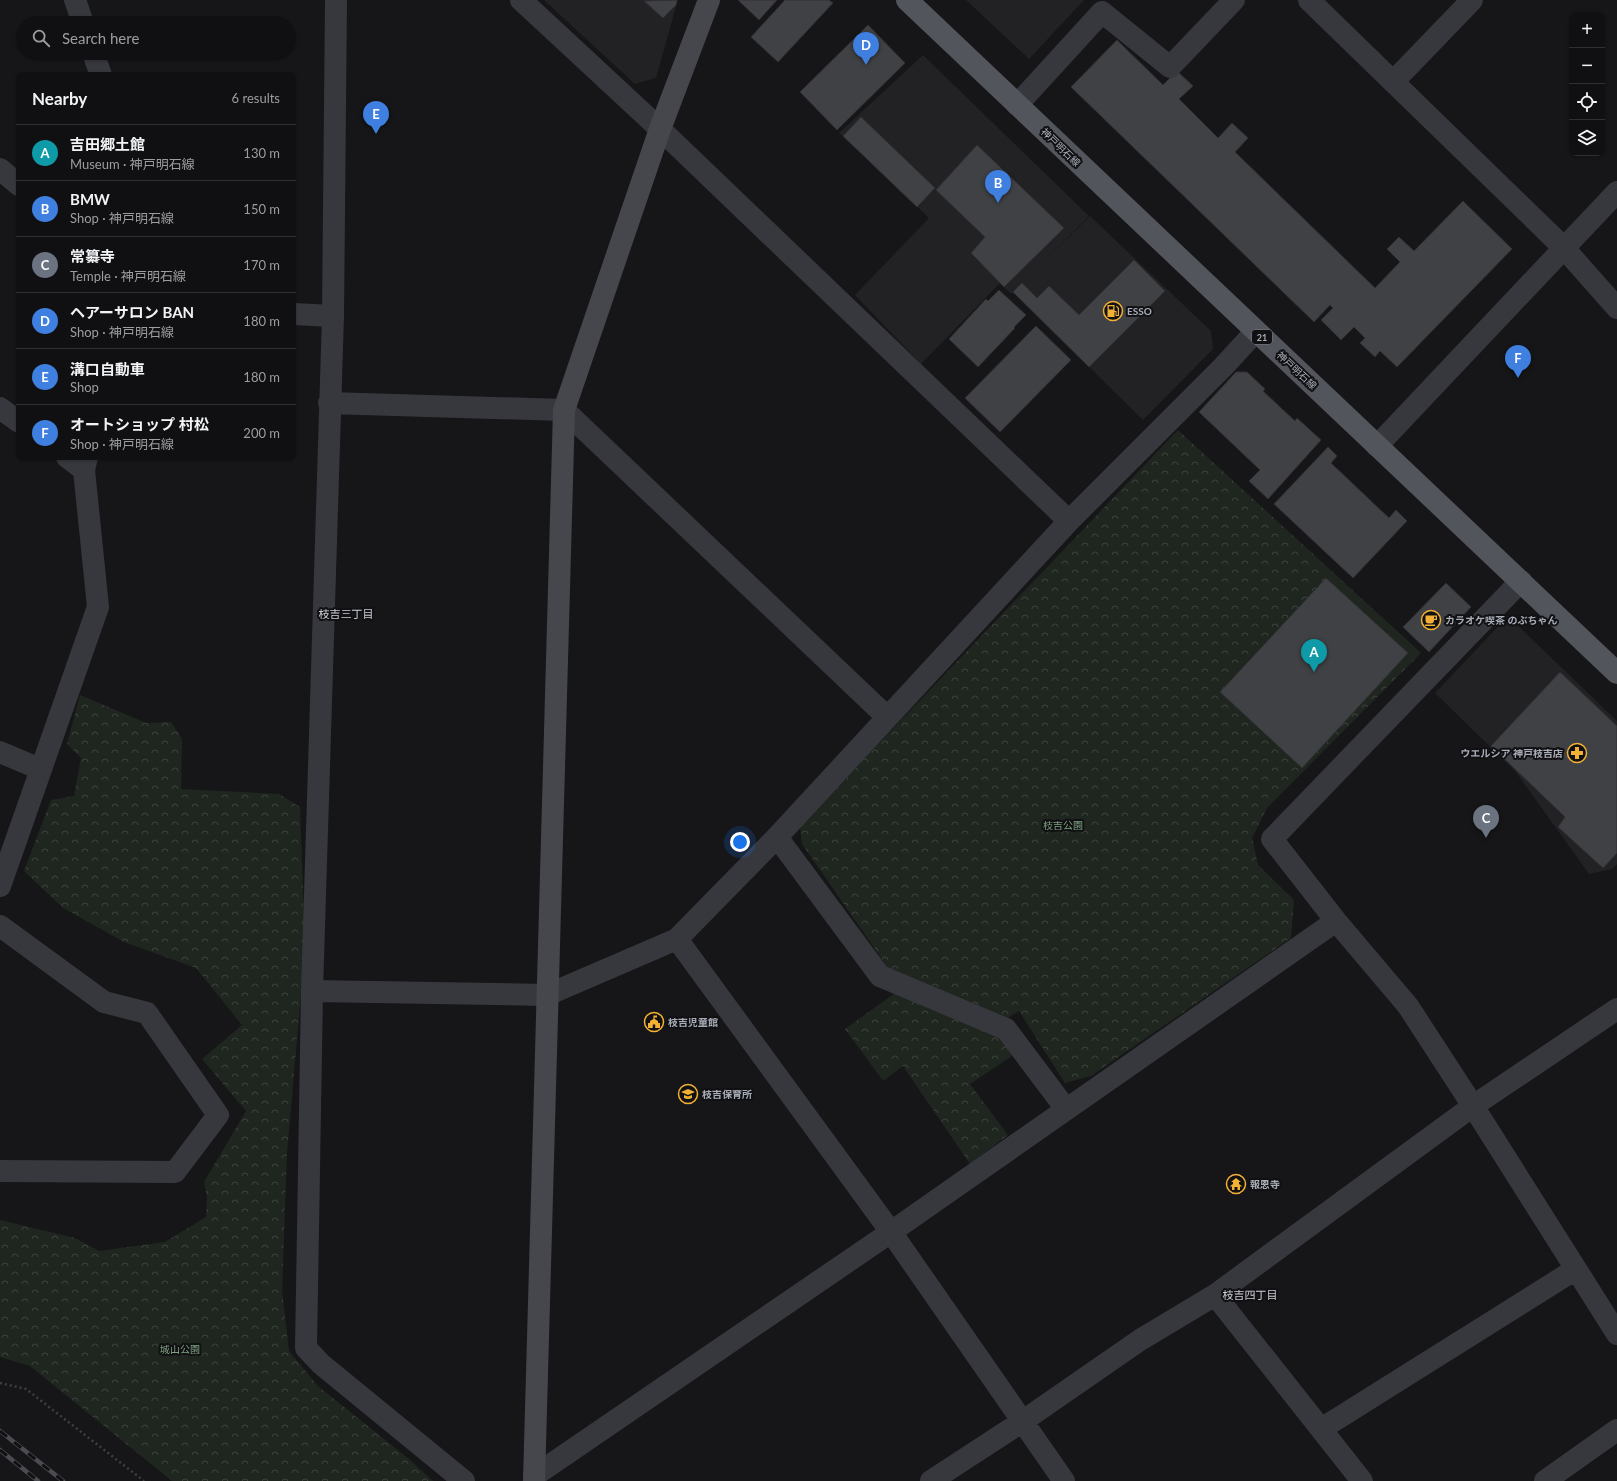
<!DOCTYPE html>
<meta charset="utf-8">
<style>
:root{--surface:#101012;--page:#19191b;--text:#f1f3f6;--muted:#9c9d9f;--line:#303032;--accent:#f2b134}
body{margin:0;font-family:Lato,"Noto Sans JP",sans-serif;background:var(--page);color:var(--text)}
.controls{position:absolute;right:12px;top:12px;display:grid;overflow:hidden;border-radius:8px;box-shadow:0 1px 3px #0004}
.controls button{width:36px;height:36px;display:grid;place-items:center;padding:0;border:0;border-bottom:1px solid var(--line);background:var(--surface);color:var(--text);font:20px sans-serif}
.you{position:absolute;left:740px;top:842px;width:14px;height:14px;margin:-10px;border:3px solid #fff;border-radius:50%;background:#1a73e8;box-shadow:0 0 0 6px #1a73e833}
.badge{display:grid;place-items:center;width:26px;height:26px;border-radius:50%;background:var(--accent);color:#fff;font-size:13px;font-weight:700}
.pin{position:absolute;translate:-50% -33px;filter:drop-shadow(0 1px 2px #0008)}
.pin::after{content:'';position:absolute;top:21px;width:14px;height:12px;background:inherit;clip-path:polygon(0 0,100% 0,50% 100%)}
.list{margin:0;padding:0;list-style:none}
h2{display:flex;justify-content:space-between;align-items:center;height:52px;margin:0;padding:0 16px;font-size:17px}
h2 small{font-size:13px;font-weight:400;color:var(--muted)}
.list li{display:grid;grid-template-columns:26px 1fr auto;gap:12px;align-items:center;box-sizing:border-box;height:56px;padding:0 16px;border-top:1px solid var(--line)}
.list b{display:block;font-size:15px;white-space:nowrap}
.list p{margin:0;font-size:13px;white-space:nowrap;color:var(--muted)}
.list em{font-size:13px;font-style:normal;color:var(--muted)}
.icon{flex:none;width:22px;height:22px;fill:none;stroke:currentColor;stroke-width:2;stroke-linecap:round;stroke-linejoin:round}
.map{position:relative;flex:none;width:1617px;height:1481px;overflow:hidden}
.search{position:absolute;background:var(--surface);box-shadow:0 1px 3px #0004;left:16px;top:16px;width:280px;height:44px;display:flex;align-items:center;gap:10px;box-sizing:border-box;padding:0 14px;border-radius:22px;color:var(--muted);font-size:15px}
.panel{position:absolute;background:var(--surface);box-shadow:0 1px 3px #0004;left:16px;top:72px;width:280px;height:388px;border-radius:8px}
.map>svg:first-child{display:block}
.built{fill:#222225}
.forest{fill:url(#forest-crowns)}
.building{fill:#404145;stroke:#303034}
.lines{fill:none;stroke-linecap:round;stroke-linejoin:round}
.path{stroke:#3d3f44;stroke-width:2.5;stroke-dasharray:2 3;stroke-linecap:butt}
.street{stroke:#37383d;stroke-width:22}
.secondary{stroke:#45474d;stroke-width:22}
.primary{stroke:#53555c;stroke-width:22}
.rail-casing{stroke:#4a4c52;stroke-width:4.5}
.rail{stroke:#111113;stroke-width:3;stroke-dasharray:9;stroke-linecap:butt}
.labels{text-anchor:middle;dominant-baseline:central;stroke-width:4;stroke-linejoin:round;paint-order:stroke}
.shield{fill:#111113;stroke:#7b7e86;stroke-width:1}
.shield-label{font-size:9px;font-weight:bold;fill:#a8adb8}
.street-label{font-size:10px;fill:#a8adb8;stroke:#111113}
.poi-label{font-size:10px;font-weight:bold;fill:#a8adb8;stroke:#111113;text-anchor:start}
.park-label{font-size:10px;fill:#7fa381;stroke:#111113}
.neighbourhood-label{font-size:11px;fill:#c9ccd4;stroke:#111113}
</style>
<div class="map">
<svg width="1617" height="1481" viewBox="0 0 1617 1481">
<defs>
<pattern id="forest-crowns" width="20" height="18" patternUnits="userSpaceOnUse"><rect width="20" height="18" fill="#1e261f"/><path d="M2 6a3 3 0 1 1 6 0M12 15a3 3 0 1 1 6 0" fill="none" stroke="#3c433d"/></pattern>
</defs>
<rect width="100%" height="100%" fill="#161618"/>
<path class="built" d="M544 0H678L656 78 635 84Z
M966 0H1084L1029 59Z
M923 55 1089 216 1035 270 1090 216 1211 331 1213 349 1143 420 1013 292 1011 294 1000 283 921 364 855 295 929 218 839 133Z
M1508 616 1617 721V864L1612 869 1589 874 1515 771 1435 693Z"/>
<path class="forest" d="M1178 430 1421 653 1267 808 1252 838 1258 865 1294 900 1291 938 1091 1076 1065 1083 1019 1011 994 1026 1015 1054 970 1084 1008 1135 970 1164 903 1066 883 1081 845 1029 902 988 802 844 800 826Z
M80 695 146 723 171 722 182 739 181 789 279 794 300 807 305 949 287 1153 282 1290 289 1351 318 1386 409 1459 433 1481H172L30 1366 0 1357V1220L75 1238 99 1251 165 1242 206 1217 207 1197 204 1182 246 1111 202 1059 242 1025 196 968 124 942 63 908 24 871 51 800 74 796 81 758 67 744Z"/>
<path class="building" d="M677 0 676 5 663 18 644 1Z
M738 0H777L759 20Z
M785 0H829L833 3 778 62 751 37Z
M868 25 905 63 837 130 800 92Z
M1117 40 1163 85 1177 71 1193 86 1179 99 1218 138 1232 123 1248 138 1235 152 1375 288 1400 262 1387 249 1399 237 1414 251 1463 201 1512 249 1397 367 1380 351 1375 357 1360 343 1365 338 1354 327 1341 340 1321 320 1333 308 1330 305 1314 322 1071 87Z
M861 117 935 188 917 207 843 136Z
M977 145 1064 228 1004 287 971 253 985 237 936 190Z
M1134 260 1165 291 1089 367 1013 292 1022 283 1037 298 1049 286 1079 315Z
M999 290 1026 315 1014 327 1015 328 978 367 949 339 986 299 988 301Z
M1036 326 1071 360 1000 432 965 398Z
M1236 372H1247L1265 389 1263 391 1295 421 1297 418 1321 440 1268 499 1249 481 1260 470 1199 412Z
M1328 447 1337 456 1331 463 1389 518 1396 510 1407 521 1353 578 1274 504Z
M1326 578 1408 653 1302 768 1220 692Z
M1446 583 1471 607 1429 652 1403 627Z
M1560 672 1617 726V853L1603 868 1558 827 1565 817 1491 746Z"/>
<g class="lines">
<path class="path" d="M0 1383 26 1389 144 1481"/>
<path class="street" d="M75 0 83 23
M336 0 333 316 312 991 306 1348 321 1364 464 1481
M521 0 660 129 1069 521
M1309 0 1563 247 1617 308
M93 53 101 75
M1393 82 1472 0
M1017 105 1102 12 1170 67 1234 0
M0 169 19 185
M293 314 333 316
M329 403 564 410 887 717
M0 408 19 422
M1377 446 1617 192
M67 457 84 470
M1521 581 1272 839 1336 921 1408 1006 1473 1106 1617 1334
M0 752 40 769
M777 837 880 976 1006 1029 1066 1109
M0 886 98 607 84 470 87 457
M0 926 104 1002 147 1013 218 1115 175 1172 0 1171
M677 939 891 1232 1064 1481
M312 991 547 995 677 939 777 837 1069 521 1223 367 1256 331
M1215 1295 1362 1481
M1321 1429 1576 1269
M534 1476 891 1232 1336 921
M931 1481 1023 1421 1140 1340 1215 1295 1473 1106 1617 1009
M1545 1481 1617 1430"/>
<path class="secondary" d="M534 1481 564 410 660 129 709 0"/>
<path class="primary" d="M907 0 1617 673"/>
<g class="rail-casing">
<path id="rail" d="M0 1431 63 1481
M0 1450 38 1481"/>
</g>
<use href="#rail" class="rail"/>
</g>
<defs>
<g id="fuel-ring" transform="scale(1)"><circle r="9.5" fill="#111113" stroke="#f2b134" stroke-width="1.5"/><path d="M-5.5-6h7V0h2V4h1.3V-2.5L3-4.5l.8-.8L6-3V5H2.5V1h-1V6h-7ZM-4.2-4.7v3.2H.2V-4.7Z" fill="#f2b134"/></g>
<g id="cafe-ring" transform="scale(1)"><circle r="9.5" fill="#111113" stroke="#f2b134" stroke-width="1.5"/><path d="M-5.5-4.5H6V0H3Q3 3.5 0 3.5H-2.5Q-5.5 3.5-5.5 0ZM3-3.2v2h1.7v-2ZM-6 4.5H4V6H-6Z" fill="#f2b134"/></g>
<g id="pharmacy-ring" transform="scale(1)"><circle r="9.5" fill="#111113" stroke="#f2b134" stroke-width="1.5"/><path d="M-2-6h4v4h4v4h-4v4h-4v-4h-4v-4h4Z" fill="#f2b134"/></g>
<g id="civic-ring" transform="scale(1)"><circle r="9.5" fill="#111113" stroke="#f2b134" stroke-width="1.5"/><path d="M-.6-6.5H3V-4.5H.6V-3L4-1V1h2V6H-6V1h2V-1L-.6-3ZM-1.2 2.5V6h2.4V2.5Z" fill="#f2b134"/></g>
<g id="school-ring" transform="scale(1)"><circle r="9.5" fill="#111113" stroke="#f2b134" stroke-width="1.5"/><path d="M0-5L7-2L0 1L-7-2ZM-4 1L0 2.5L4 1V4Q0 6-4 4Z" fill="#f2b134"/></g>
<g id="temple-ring" transform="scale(1)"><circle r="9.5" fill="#111113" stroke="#f2b134" stroke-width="1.5"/><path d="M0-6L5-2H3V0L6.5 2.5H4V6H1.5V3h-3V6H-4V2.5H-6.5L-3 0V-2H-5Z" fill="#f2b134"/></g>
</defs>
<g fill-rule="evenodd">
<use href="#fuel-ring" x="1113" y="311"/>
<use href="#cafe-ring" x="1431" y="620"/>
<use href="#pharmacy-ring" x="1577" y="753"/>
<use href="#civic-ring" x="654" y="1022"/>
<use href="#school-ring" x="688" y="1094"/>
<use href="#temple-ring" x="1236" y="1184"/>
</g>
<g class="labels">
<rect class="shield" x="1252" y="330" width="20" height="14" rx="3"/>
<g class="shield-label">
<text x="1262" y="337">21</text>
</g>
<g class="street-label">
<text transform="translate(1061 147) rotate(44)">神戸明石線</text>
<text transform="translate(1297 370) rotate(43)">神戸明石線</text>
</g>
<g class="poi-label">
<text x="1127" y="311">ESSO</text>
<text x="1445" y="620">カラオケ喫茶 のぶちゃん</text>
<text x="1563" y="753" text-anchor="end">ウエルシア 神戸枝吉店</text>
<text x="668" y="1022">枝吉児童館</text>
<text x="702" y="1094">枝吉保育所</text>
<text x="1250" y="1184">報恩寺</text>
</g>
<g class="park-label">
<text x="1063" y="825">枝吉公園</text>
<text x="180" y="1349">城山公園</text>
</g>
<g class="neighbourhood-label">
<text x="346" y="613">枝吉三丁目</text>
<text x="1250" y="1294">枝吉四丁目</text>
</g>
</g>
</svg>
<div class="controls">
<button>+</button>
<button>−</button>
<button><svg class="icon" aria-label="locate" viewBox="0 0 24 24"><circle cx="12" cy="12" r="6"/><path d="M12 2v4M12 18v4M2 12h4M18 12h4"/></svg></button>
<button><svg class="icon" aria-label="layers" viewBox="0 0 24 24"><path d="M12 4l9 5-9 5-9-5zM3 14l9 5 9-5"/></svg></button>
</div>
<div class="you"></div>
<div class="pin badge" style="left:1314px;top:672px;background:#0f9aa8">A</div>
<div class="pin badge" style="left:998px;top:203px;background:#3f7fe0">B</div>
<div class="pin badge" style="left:1486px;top:838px;background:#6b7280">C</div>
<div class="pin badge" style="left:866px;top:65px;background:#3f7fe0">D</div>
<div class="pin badge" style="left:376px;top:134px;background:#3f7fe0">E</div>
<div class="pin badge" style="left:1518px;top:378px;background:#3f7fe0">F</div>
<div class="search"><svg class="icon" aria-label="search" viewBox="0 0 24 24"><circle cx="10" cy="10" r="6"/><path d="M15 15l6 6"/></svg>Search here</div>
<section class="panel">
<h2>Nearby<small>6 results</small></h2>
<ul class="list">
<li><span class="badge" style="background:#0f9aa8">A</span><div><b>吉田郷土館</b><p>Museum · 神戸明石線</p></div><em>130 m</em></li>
<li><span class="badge" style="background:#3f7fe0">B</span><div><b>BMW</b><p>Shop · 神戸明石線</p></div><em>150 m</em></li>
<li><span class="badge" style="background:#6b7280">C</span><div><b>常纂寺</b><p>Temple · 神戸明石線</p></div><em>170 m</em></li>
<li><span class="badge" style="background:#3f7fe0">D</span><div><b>ヘアーサロン BAN</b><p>Shop · 神戸明石線</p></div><em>180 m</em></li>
<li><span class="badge" style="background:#3f7fe0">E</span><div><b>溝口自動車</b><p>Shop</p></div><em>180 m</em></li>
<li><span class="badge" style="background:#3f7fe0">F</span><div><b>オートショップ 村松</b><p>Shop · 神戸明石線</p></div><em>200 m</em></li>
</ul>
</section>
</div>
